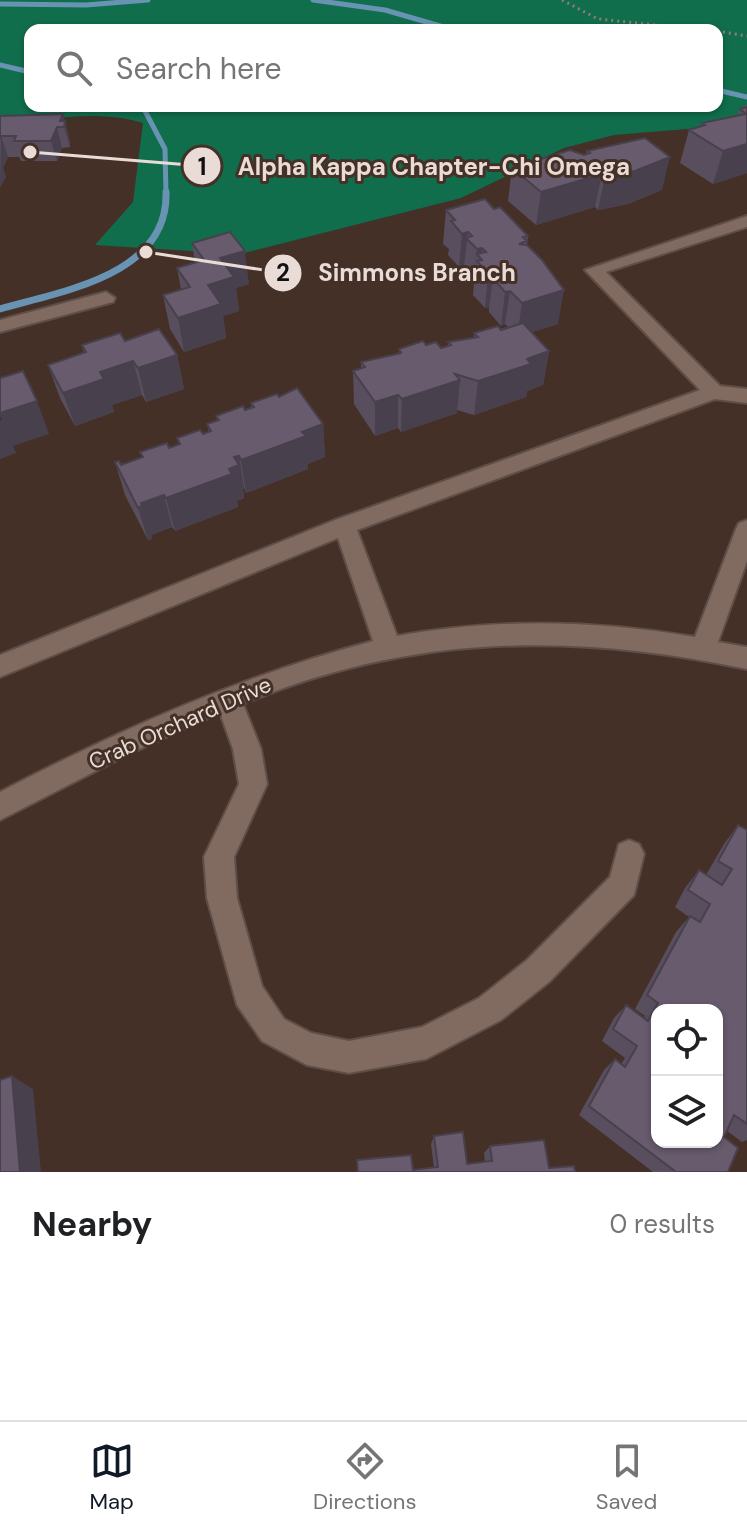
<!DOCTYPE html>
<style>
:root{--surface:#fff;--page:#f6f6f6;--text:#202124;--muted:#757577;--line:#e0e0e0;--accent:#111827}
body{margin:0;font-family:"DM Sans",sans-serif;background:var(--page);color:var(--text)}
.controls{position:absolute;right:24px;bottom:24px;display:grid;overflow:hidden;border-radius:16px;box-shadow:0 2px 6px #0004}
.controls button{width:72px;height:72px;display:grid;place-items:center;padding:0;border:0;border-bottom:2px solid var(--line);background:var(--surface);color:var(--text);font:40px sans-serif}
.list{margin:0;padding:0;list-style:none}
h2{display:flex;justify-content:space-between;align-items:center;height:104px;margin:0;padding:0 32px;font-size:34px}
h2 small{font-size:26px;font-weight:400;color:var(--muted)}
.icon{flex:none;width:44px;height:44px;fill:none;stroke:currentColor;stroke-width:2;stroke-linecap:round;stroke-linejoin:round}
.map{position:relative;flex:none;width:747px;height:1172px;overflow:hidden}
.search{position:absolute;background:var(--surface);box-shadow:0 2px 6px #0004;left:24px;right:24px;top:24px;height:88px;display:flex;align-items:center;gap:20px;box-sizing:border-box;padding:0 28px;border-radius:16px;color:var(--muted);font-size:30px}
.sheet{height:248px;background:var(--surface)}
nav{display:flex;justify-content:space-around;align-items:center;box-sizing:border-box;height:112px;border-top:2px solid var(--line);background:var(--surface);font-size:22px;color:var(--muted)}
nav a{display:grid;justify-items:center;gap:4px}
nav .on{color:var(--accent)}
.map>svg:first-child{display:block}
.forest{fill:#106e4c;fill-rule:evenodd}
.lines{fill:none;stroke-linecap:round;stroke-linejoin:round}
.stream-far1{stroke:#6893b2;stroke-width:5}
.stream{stroke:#6893b2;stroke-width:7}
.minor-casing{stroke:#5f4e47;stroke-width:4}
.path{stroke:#8f7e77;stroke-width:3;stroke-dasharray:2 4;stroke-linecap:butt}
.minor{fill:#816a60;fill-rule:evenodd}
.wall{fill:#594e5e}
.shaded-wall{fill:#48404c}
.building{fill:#675b6d;stroke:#48404c;stroke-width:2;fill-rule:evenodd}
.labels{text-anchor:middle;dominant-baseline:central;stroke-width:6;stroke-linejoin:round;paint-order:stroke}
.street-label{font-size:22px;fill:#e9dcd6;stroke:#443027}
.leader{fill:none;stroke:#e9dcd6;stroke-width:3}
.callout-dot{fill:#e9dcd6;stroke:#443027;stroke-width:3}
.mark-label{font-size:24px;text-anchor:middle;font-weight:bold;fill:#111}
.callout-label{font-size:24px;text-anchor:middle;font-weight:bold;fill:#e9dcd6;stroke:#443027;stroke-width:6;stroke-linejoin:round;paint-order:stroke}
</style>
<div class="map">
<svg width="747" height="1172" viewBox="0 0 747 1172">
<rect width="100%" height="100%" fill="#443027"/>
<path class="forest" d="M0 0H747V124L614 135 564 148 461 198 240 254 95 245 133 202 143 123C97 109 46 119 0 127ZM30 30H717V106H30Z"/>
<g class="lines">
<path class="stream-far1" d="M313 0 385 10 454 30
M0 4 86 5 148 0
M0 65 30 72
M717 90 747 97
M136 106 144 109 165 149 166 194"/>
<path class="stream" d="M0 309C62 291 169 275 166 192"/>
<g class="minor-casing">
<path id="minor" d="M747 216V227L606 272 720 386 747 389V403L715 399 357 530 397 636C496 618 595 620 695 637L736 529 739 523 747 520V561L718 642 747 647V669C572 632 410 634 243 704L261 749 267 784 234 857 237 898 262 986 284 1019 311 1033 349 1041 422 1027 479 998 527 960 610 877 619 844 629 840 639 844 644 854 634 895 549 982 501 1020 426 1059 349 1073 307 1065 262 1041 237 1005 207 898 204 857 239 784 233 749 220 713 129 754 0 820V792C121 729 241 676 373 641L338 538 0 677V655L335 520 700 390 585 270Z
M106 292 115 298 113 302 0 332V320Z"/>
</g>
<path class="path" d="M562 0 598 19 705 30
M717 31 747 36"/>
<use href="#minor" class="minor"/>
</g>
<path class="wall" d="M744 105H747V173L713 184 680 163 689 130 701 126 702 123 738 115 740 109 743 108Z
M63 114 70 142V147L62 148 57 161H21L19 157H8L3 168 6 177 0 187V116Z
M587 151 662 190 628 204 598 210 595 207 536 225 508 201 512 168 586 154Z
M494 209 528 236 527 245 558 324 532 332 549 351 543 385 527 391 526 397 474 415 457 410V413L401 432 398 428 375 436 354 404 353 371 361 368V362L399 353V349L426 345 441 348 448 346V342L474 337V333L508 327 505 324 501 326 489 312V307L485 308 473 295 474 283 463 272 464 266 459 267 448 255 449 249 443 244 446 210Z
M192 243 249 284 236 288 239 311 223 316 226 338 184 352 170 329 163 295 181 289 177 268 195 262Z
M125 341 177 355 184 389 146 402 142 395 112 405 114 412 75 426 60 398 48 365 84 353 82 345Z
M279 397 323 424 325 457 308 464V469L246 493 244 488 243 489 244 498 237 501 238 507 175 531 172 527 151 535 152 539 148 540 125 495 115 462 121 465 142 457 140 452 169 448 179 444 177 438 209 432 207 424 217 420 216 416 245 410 251 408V403Z
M738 825 747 830V1140L742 1142 727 1131 724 1137 728 1172H653L579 1115 604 1070 615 1059 621 1064 625 1058 602 1041 614 1018 626 1005 644 1018 645 1016 635 1009 676 932 689 917 675 907 685 888 699 870 706 875 724 844Z
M434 1136 467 1164 485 1162 484 1153 490 1146 549 1168 413 1170 434 1168 431 1144Z"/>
<path class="shaded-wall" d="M63 114 70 142V147L64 127 60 121Z
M57 127 62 148 57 161 51 141Z
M1 136 8 157 3 168 6 177 0 187Z
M747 144V173L713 184 723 151Z
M670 157 662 190 628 204 598 210 605 176Z
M602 174 595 207 536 225 541 192Z
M468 232 464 266 459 267 462 234Z
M482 248 481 259 477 254 474 283 477 249Z
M245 251 249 284 236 288 239 311 223 316 226 338 184 352 178 318 208 285 220 258Z
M494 273 489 307 485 308 488 274Z
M564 290 558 324 517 337 522 303Z
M510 291 505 324 501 326 505 292Z
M549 351 543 385 527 391 526 397 474 415 478 381 527 359Z
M177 355 184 389 146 402 138 368Z
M133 361 142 395 112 405 114 412 75 426 63 393 100 372Z
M460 380 457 413 401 432 402 399Z
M398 395V428L375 436V402Z
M37 401 49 434 13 446 0 416V413Z
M2 420 16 453 0 459V421Z
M323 424 325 457 308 464V469L246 493 241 460 302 432Z
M239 456 244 488 243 489 244 498 237 501 238 507 175 531 166 498 229 469 234 457Z
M164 495 172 527 151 535 152 539 148 540 138 508 141 503Z
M12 1076 33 1089 41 1172H20Z"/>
<path class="building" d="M747 107V144L723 151 689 130 705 125 702 123 746 114 740 109Z
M63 114 60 121H65L64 127H57L51 141H14L16 136H1L0 139V116Z
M645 138 670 157 635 171 605 176 602 174 541 192 512 168 570 150 584 155 590 153 587 151Z
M485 199 494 209 500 207 528 236 523 237 527 241 519 244 527 245 542 260 564 290 522 303 510 291 505 292 493 278 497 277 494 273 488 274 477 261 482 260 477 254 486 252 482 248 477 249 466 238 472 236 468 232 462 234 451 221 455 220 446 210Z
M230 232 245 251 220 258 234 277 208 285 221 304 178 318 163 295 190 287 177 268 204 260 192 243Z
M523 323 549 351 527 359 531 364 478 381 455 374 460 380 402 399 398 395 375 402 353 371 365 367 361 362 401 353 399 349 423 341 426 345 436 342 441 348 451 345 448 342 478 337 474 333 498 326 501 330Z
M159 329 177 355 138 368 133 361 100 372 104 379 63 393 48 365 86 352 82 345 120 333 125 341Z
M23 371 37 401 0 413V378Z
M297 388 323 424 302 432 306 436 241 460 239 456 234 457 239 465 229 469 232 474 166 498 164 495 141 503 142 506 138 508 115 462 119 461 121 465 143 457 140 452 167 443 169 448 180 444 177 438 200 430 203 434 211 431 207 424 219 420 216 416 243 406 245 410 254 407 251 403 277 394 279 397Z
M738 825 747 830V1124L734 1115 724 1137 738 1148 728 1172H676L589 1106 615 1059 625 1067 637 1046 613 1029 626 1005 648 1021 658 1003 647 995 690 916 700 922 710 904 688 890 699 870 722 885 732 869 718 861ZM657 1010H717V1142H657Z
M12 1076 20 1172H0V1080Z
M463 1132 467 1164 492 1161 490 1146 544 1140 549 1168 574 1166 575 1172H358L357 1160 411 1155 413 1170 438 1167 434 1136Z"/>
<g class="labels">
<g class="street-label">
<text transform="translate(180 723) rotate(-24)">Crab Orchard Drive</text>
</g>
</g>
<path class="leader" d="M30 152L202 166M146 252L283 273"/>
<g class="callout-dot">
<circle cx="30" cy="152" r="8"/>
<circle cx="146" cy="252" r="8"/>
<circle cx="202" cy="166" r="20"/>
<circle cx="283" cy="273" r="20"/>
</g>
<g class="mark-label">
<text x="202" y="175">1</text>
<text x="283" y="281">2</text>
</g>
<g class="callout-label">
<text x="434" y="175">Alpha Kappa Chapter-Chi Omega</text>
<text x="417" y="281">Simmons Branch</text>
</g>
</svg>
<div class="controls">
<button><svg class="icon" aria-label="locate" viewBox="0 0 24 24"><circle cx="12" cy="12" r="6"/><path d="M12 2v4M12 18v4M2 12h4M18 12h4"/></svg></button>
<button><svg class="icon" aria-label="layers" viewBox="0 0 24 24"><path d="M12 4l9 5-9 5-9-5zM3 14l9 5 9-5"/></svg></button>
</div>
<div class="search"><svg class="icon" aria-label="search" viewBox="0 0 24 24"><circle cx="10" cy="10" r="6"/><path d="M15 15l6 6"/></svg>Search here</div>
</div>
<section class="sheet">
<h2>Nearby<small>0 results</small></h2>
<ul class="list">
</ul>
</section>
<nav>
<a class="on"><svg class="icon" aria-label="map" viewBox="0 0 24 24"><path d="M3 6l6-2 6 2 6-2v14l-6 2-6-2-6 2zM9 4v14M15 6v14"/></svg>Map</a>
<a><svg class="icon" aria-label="directions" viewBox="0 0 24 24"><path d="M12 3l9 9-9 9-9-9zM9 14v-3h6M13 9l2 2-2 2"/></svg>Directions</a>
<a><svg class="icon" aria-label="saved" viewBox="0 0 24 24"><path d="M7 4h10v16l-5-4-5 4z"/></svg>Saved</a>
</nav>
